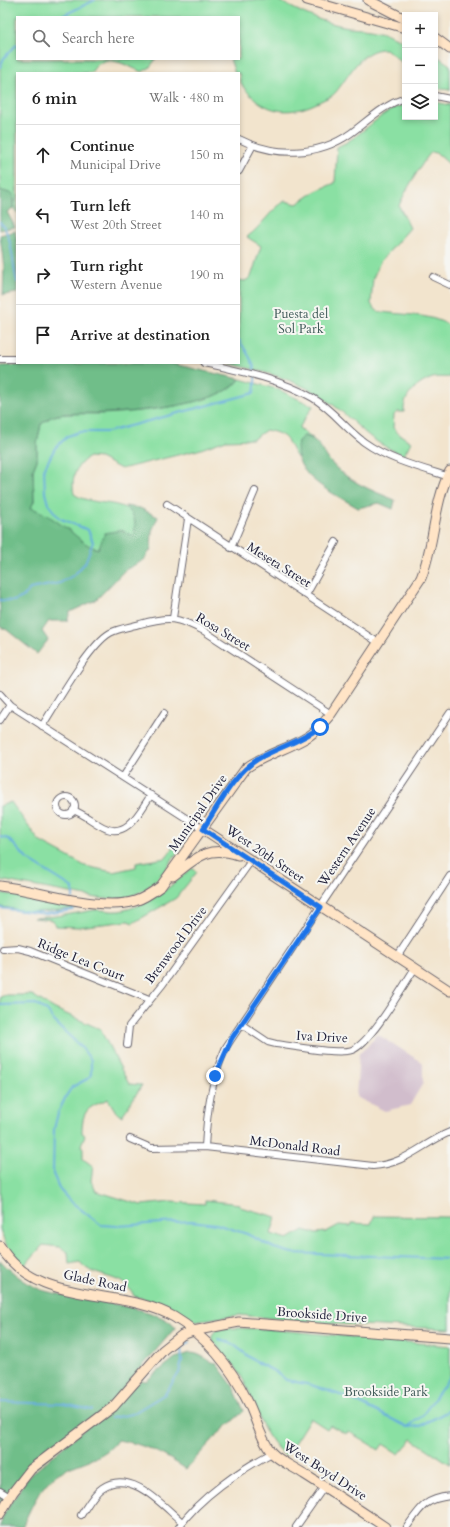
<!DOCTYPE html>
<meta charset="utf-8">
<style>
:root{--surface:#fff;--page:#f2f2f2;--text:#222;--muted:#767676;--line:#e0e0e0}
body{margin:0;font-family:Cardo,serif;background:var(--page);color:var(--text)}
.controls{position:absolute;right:12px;top:12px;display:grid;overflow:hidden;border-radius:0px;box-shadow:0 2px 6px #0003}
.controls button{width:36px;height:36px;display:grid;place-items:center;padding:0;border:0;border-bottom:1px solid var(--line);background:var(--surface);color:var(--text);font:20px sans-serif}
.stop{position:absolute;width:12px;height:12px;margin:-9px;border:3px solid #1a73e8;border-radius:50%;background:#fff}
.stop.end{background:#1a73e8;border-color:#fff;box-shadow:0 1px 4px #0008}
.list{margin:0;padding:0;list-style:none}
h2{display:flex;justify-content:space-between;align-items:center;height:52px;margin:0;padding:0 16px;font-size:17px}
h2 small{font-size:13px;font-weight:400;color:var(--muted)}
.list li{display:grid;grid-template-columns:26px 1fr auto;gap:12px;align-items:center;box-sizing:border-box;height:60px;padding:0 16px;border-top:1px solid var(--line)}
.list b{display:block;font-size:15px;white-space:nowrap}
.list p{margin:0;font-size:13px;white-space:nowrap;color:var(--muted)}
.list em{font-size:13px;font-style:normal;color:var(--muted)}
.icon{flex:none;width:22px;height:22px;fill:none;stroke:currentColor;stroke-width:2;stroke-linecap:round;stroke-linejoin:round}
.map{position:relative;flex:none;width:450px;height:1527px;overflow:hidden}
.search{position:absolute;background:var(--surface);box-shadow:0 2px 6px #0003;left:16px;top:16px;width:224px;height:44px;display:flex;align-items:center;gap:10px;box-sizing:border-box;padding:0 14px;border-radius:0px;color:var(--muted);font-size:15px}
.panel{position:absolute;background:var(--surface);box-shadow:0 2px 6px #0003;left:16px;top:72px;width:224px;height:292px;border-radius:0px}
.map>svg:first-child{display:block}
.industrial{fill:#d1bdcc}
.green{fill:#8ae0a3;stroke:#56816f}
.forest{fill:#6fbe89;stroke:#487062}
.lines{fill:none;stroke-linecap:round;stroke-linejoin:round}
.stream{stroke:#67aede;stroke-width:2}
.street-casing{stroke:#6b666e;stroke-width:8}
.secondary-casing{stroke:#6b666e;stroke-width:11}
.street{stroke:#fff;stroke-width:6}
.secondary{stroke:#ffe4c6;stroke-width:9}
.route{stroke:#1a73e8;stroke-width:5}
.labels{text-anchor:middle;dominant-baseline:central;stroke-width:4;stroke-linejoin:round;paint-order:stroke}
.park-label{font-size:13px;fill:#415b5a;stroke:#f6f6f2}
.street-label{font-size:13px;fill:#22223b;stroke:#f6f6f2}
</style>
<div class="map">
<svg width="450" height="1527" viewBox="0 0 450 1527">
<rect width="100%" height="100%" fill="#f6f6f2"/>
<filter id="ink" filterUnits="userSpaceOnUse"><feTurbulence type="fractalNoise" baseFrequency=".025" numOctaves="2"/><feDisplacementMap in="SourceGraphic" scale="8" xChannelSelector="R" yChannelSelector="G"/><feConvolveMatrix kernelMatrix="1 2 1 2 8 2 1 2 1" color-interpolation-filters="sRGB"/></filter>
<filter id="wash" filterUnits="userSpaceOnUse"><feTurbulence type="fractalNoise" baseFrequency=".012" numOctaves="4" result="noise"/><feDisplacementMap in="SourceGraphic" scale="16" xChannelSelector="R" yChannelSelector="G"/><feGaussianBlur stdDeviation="0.9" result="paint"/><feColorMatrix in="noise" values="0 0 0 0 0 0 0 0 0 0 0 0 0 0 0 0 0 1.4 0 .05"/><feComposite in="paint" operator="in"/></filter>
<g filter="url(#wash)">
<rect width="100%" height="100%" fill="#f2e4cd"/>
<path class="industrial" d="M377 1034 423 1063V1083L410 1105 385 1111 356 1097 359 1053 366 1048Z"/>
<path class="green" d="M0 0H278C301 13 323 23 349 27 360 28 370 28 380 31 387 32 396 39 405 41V65L386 49C360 48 350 76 335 93 332 97 324 99 319 102 297 113 274 116 254 98 246 91 239 84 239 73H235L230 59H239V17H17V59H156L149 68 142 72C125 65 103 50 91 73H17V213L13 208 14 198 0 190Z
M435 55 450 65V90L435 88 438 81 435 79Z
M435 102 450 105V165L438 154 432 152C426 155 402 197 399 206L410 228 380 262 373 278 371 304 377 311C401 316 428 312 450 326V377C444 378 436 376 430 379 416 385 403 396 404 412H397L394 415 393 428 399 434 411 442 404 455C368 442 360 425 332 404 301 380 265 372 227 363H239V280L245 281 251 277 261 246 247 237C262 226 269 211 285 201L297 204 316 191 335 183 337 147C362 137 378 112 405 104V117H435Z
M240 379 277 389 313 406 299 428 313 438 304 436 298 441V459C285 441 291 435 266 430L253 439 226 440 198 450 121 469 100 458 89 457C75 465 71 479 74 494 96 510 146 493 133 537L98 549 89 547 68 530 31 508 34 501 33 470 37 460V444L41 424C45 422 49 417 54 416 63 413 88 414 100 414 130 413 224 405 240 379Z
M11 802 39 841 85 866 113 872 136 867V863L166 858 187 828 189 834C186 842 179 850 174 857 155 887 135 903 97 898L0 880V806Z
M192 868 197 872 176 898 133 923 128 921 78 927 55 926 53 920 33 918C54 917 74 914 94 910 102 909 110 912 119 911 149 906 169 888 192 868Z
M0 893 8 894 79 907C67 910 43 912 31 912 21 912 11 907 0 907Z
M6 995H32L55 1009 100 1029 129 1084 142 1085 122 1116 116 1112 108 1099C88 1108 82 1109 82 1133L85 1135 81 1145 83 1148V1159L93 1166 91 1181 96 1191 141 1205 171 1202 205 1204V1200L240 1204V1207L276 1217 271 1234 288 1239 303 1230 316 1233 326 1232 339 1225 351 1226 352 1223 371 1224 374 1216 450 1217V1329L315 1323 240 1315 194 1321 156 1302 134 1296C124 1272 93 1280 80 1262L69 1264 68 1252 60 1247 43 1245 25 1265C12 1256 4 1244 0 1229V997Z
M236 1328 267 1329 450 1346V1464L412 1439 399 1454 383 1444 379 1450 348 1431 346 1434 330 1425 327 1429 310 1418 286 1456C260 1436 257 1403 241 1376 233 1362 222 1353 212 1340V1335L216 1330Z"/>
<path class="forest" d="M0 190 13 194V208L7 212 15 227 0 230Z
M15 231 17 244V293L3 295 4 268 0 235Z
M95 363H169L240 379C225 404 138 412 109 413 96 414 64 412 54 416 49 417 45 422 41 424L37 444V460L33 470 34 501 31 508C45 512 57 522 69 530 79 538 86 546 98 549L105 533 122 530 133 536C137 523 135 515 125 506L140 508 158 517 152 531 151 549 144 560 125 570 96 600 70 612 67 621H49L42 631 48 640 37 654 7 630 0 627V366Z
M304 436C319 439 321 449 329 460 344 480 373 491 395 500L393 509 379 503 358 508C334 493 290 476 298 441Z
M0 1260C11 1272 24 1282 39 1289 65 1299 163 1305 175 1328L111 1403 10 1489 0 1504Z
M190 1353C201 1353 206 1361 216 1363L233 1386 244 1411 217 1435 186 1469C165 1455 143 1443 117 1440 104 1462 69 1462 51 1479 37 1492 30 1510 22 1527H0L3 1516 27 1478 141 1380 146 1381 175 1358Z"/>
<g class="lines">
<path class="stream" d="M60 17 95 0
M0 67 4 58 17 44
M0 222C13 235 12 264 17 282
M0 600 14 601 23 597 30 589 60 583 74 575 85 563 93 542 88 530 59 518 48 504 45 493 44 469 55 448 68 436 79 432H107L254 393C258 368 253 361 239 340
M0 837 9 839 27 859 73 888V898
M0 908 45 914 73 910V902
M0 1005 36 1004 47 1011 54 1021 81 1047 91 1060V1074L89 1078 72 1087 66 1096 58 1113 54 1129 53 1174 60 1190 70 1201 101 1225 117 1226 191 1221 216 1224 247 1234 274 1248 292 1253 450 1259
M218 1339 226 1341 234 1345 256 1362 278 1373 286 1380 311 1385 349 1398 408 1427 420 1426 450 1410
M0 1402 64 1404 92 1410
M111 1418 132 1414 165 1394 179 1373 182 1361 181 1348 189 1342
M409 1426 422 1416 450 1377"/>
</g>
</g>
<g filter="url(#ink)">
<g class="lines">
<g class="street-casing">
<path id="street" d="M435 96 450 99
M239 139C274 157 318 157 351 133 369 120 383 105 405 98
M239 171 253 145
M433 277 450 285
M0 359H17
M204 363C240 371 280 379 313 398 333 410 345 428 364 442 389 460 421 468 450 477
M167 504 379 643
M231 548 255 491
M306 595 336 542
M173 618 188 519
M0 694 10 705 203 829
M0 720 10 705
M42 726C57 703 89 645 110 633 119 628 130 627 140 624 169 616 177 617 204 631L331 714
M123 777 164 713
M57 806a9 9 0 1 1 18 0a9 9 0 1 1-18 0Z
M73 810C84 814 93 822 103 827 127 840 140 811 151 795
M3 949 18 948 30 951 149 999
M397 957 450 876
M241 1024 268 1042 276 1044C293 1046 338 1055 352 1050 371 1043 403 986 415 968
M127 1045 129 1026 163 984 251 861
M130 1139 151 1148 205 1147 373 1166C404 1165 423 1143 450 1132
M205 1147C207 1111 211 1080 226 1047L450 713
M0 1491 10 1497
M81 1515C87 1506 93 1494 102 1488 131 1468 162 1505 182 1522
M179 1527C199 1498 241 1469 272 1453
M296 1527 324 1487
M407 1527C421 1507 425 1499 450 1496"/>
</g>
<g class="secondary-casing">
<path id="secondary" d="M307 0 405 28
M368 0 405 19
M435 38 450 49
M203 829 450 991
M173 876C196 858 207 845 238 855
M0 886C37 890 100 912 135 901 145 898 153 892 161 886L246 768C265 754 289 749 309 736 318 730 324 722 331 714L421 578C435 544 433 504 450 471
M0 1246C36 1307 120 1286 174 1317 206 1336 231 1367 247 1400 256 1417 259 1436 271 1452 279 1461 294 1467 304 1474 331 1491 358 1509 385 1527
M0 1514 13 1492 31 1469 113 1407 163 1350 182 1335 193 1331 239 1322 450 1338"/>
</g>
<use href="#street" class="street"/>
<use href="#secondary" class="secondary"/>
</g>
</g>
<g class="lines" filter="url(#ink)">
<path class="route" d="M215 1076 232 1038 321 907 203 829C219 805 233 775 258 759 278 747 301 742 320 727"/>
</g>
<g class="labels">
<g class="park-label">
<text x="301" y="314">Puesta del<tspan x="301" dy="15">Sol Park</tspan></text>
<text x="386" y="1392">Brookside Park</text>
</g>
<g class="street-label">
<text transform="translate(279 565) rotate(32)">Meseta Street</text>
<text transform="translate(223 632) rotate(31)">Rosa Street</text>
<text transform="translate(198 813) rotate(-55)">Municipal Drive</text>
<text transform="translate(347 847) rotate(-56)">Western Avenue</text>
<text transform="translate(265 854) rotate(34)">West 20th Street</text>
<text transform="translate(176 945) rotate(-53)">Brenwood Drive</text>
<text transform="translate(81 960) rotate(22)">Ridge Lea Court</text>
<text transform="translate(322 1037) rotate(3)">Iva Drive</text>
<text transform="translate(295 1146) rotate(7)">McDonald Road</text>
<text transform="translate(95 1281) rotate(12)">Glade Road</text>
<text transform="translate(322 1315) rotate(4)">Brookside Drive</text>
<text transform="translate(325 1471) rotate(33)">West Boyd Drive</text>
</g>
</g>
</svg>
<div class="controls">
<button>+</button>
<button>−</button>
<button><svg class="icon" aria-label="layers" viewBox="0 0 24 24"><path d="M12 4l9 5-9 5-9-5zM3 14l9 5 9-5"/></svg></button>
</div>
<div class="stop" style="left:320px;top:727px"></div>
<div class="stop end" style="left:215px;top:1076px"></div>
<div class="search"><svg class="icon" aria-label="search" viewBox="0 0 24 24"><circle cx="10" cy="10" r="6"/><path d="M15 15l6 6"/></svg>Search here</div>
<section class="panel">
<h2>6 min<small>Walk · 480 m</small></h2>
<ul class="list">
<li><svg class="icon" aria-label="ahead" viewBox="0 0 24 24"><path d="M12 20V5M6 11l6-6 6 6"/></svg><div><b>Continue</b><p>Municipal Drive</p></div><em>150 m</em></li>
<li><svg class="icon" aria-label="left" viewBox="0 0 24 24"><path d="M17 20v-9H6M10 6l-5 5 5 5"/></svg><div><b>Turn left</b><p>West 20th Street</p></div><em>140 m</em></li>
<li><svg class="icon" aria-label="right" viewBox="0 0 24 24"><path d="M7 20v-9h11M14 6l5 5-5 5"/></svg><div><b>Turn right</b><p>Western Avenue</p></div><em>190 m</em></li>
<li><svg class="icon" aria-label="arrive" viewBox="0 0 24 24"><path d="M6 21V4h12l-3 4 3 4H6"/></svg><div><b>Arrive at destination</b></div></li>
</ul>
</section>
</div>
